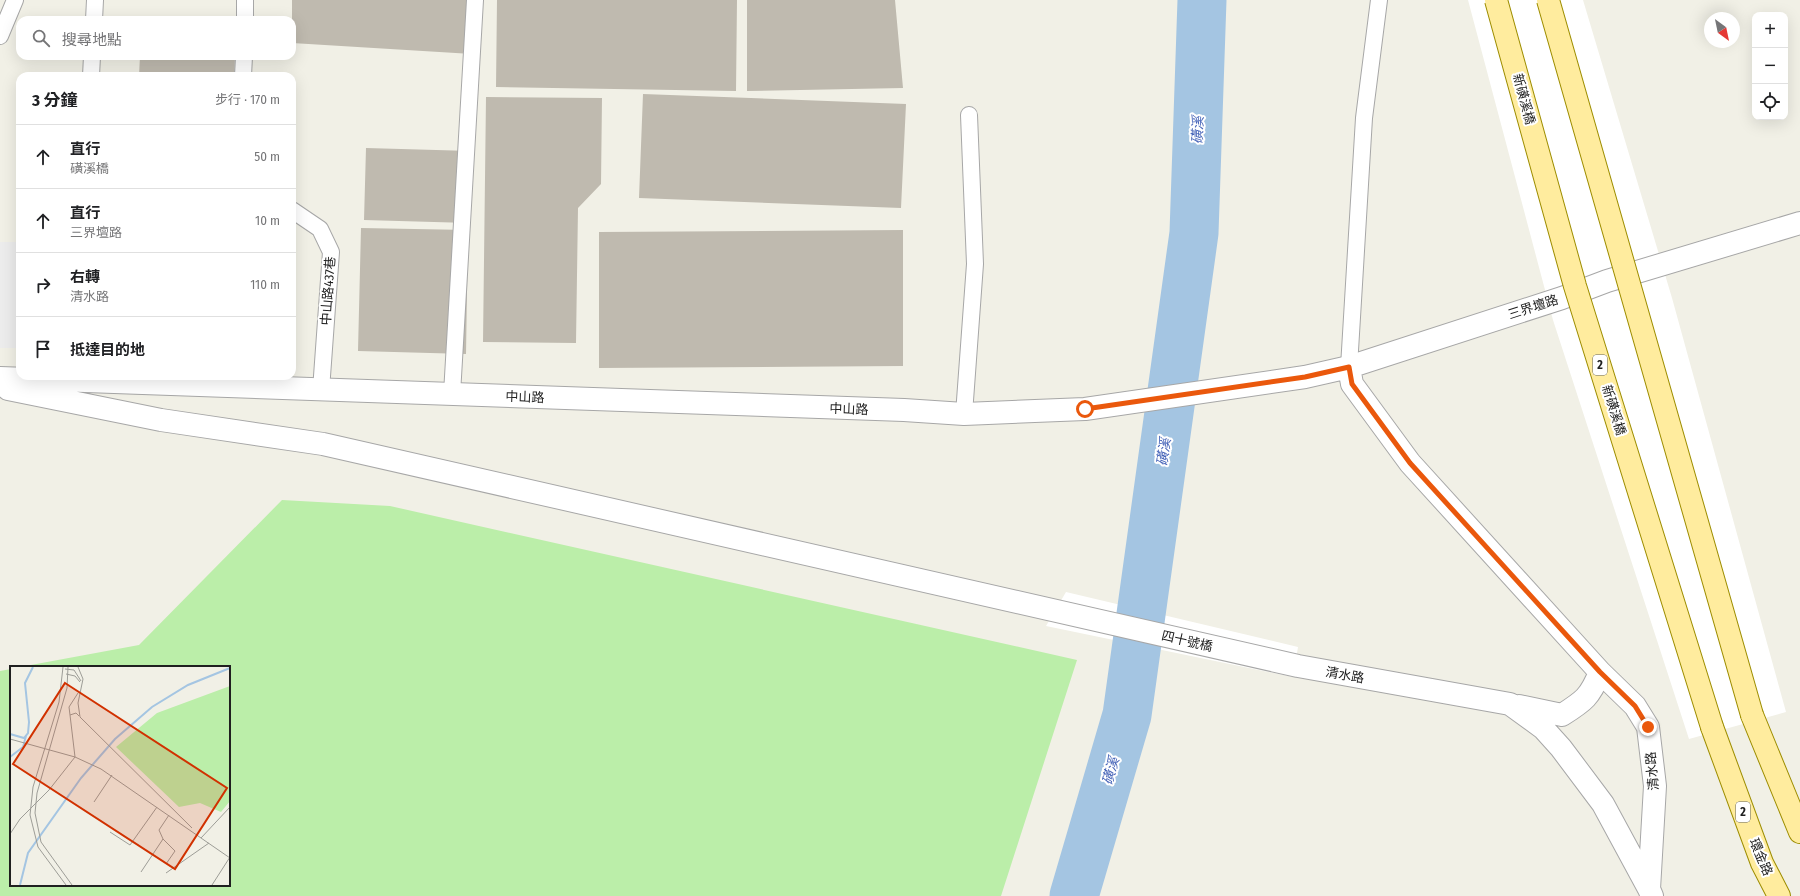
<!DOCTYPE html>
<html lang="zh-TW">
<meta charset="utf-8">
<style>
:root{--surface:#fff;--page:#f6f6f6;--text:#202124;--muted:#757577;--line:#e0e0e0}
body{margin:0;font-family:"Fira Sans Condensed","Noto Sans TC",sans-serif;background:var(--page);color:var(--text)}
.controls{position:absolute;right:12px;top:12px;display:grid;overflow:hidden;border-radius:8px;box-shadow:0 4px 16px #0002}
.controls button{width:36px;height:36px;display:grid;place-items:center;padding:0;border:0;border-bottom:1px solid var(--line);background:var(--surface);color:var(--text);font:20px sans-serif}
.compass{position:absolute;left:1704px;top:12px;width:36px;height:36px;border-radius:50%;background:var(--surface);box-shadow:0 4px 16px #0002;rotate:147deg}
.stop{position:absolute;width:12px;height:12px;margin:-9px;border:3px solid #ea580c;border-radius:50%;background:#fff}
.stop.end{background:#ea580c;border-color:#fff;box-shadow:0 1px 4px #0008}
.list{margin:0;padding:0;list-style:none}
h2{display:flex;justify-content:space-between;align-items:center;height:52px;margin:0;padding:0 16px;font-size:17px}
h2 small{font-size:13px;font-weight:400;color:var(--muted)}
.list li{display:grid;grid-template-columns:26px 1fr auto;gap:12px;align-items:center;box-sizing:border-box;height:64px;padding:0 16px;border-top:1px solid var(--line)}
.list b{display:block;font-size:15px;white-space:nowrap}
.list p{margin:0;font-size:13px;white-space:nowrap;color:var(--muted)}
.list em{font-size:13px;font-style:normal;color:var(--muted)}
.icon{flex:none;width:22px;height:22px;fill:none;stroke:currentColor;stroke-width:2;stroke-linecap:round;stroke-linejoin:round}
.map{position:relative;flex:none;width:1800px;height:896px;overflow:hidden}
.search{position:absolute;background:var(--surface);box-shadow:0 4px 16px #0002;left:16px;top:16px;width:280px;height:44px;display:flex;align-items:center;gap:10px;box-sizing:border-box;padding:0 14px;border-radius:12px;color:var(--muted);font-size:15px}
.panel{position:absolute;background:var(--surface);box-shadow:0 4px 16px #0002;left:16px;top:72px;width:280px;height:308px;border-radius:12px}
.map>svg:first-child{display:block}
.grass{fill:#bbeea9}
.parking{fill:#ececec}
.pier{fill:#fff}
.lines{fill:none;stroke-linecap:round;stroke-linejoin:round}
.river{stroke:#a4c5e2;stroke-width:49}
.building{fill:#bfbaaf}
.service-casing{stroke:#a7a7a7;stroke-width:18}
.tertiary-casing{stroke:#a7a7a7;stroke-width:24}
.primary-casing{stroke:#9d8d00;stroke-width:24}
.service{stroke:#fff;stroke-width:16}
.tertiary{stroke:#fff;stroke-width:22}
.primary{stroke:#ffec9e;stroke-width:22}
.primary-bridge-casing{stroke:#9d8d00;stroke-width:24;stroke-linecap:butt}
.primary-bridge{stroke:#ffec9e;stroke-width:22}
.route{stroke:#ea580c;stroke-width:5}
.labels{text-anchor:middle;dominant-baseline:central;stroke-width:4;stroke-linejoin:round;paint-order:stroke}
.shield{fill:#fff;stroke:#636363;stroke-width:1}
.shield-label{font-size:12px;font-weight:bold;fill:#202020}
.street-label{font-size:13px;fill:#202020;stroke:#fff}
.water-label{font-size:14px;font-style:italic;fill:#4563b8;stroke:#fff}
.inset-river{fill:none;stroke:#a4c5e2;stroke-width:2}
.inset-road{fill:none;stroke:#9d9d97;stroke-width:1}
.view{fill:#d13100;fill-opacity:0.15;stroke:#d13100;stroke-width:2}
.inset-edge{fill:none;stroke:#202020;stroke-width:2}
</style>
<div class="map">
<svg width="1800" height="896" viewBox="0 0 1800 896">
<rect width="100%" height="100%" fill="#f1f0e6"/>
<path class="grass" d="M282 500 390 506 1077 660 1001 896H0V671L11 669V885H229V667H20L139 645Z"/>
<path class="parking" d="M0 242H20V348H0Z"/>
<path class="pier" d="M1468 0H1583L1672 298 1786 712 1689 739 1553 320Z
M1066 592 1298 647 1293 677 1046 626Z"/>
<g class="lines">
<path class="river" d="M1074 896 1127 715 1194 233 1202 0"/>
</g>
<path class="building" d="M292 0H476L472 54 292 43Z
M497 0H737L736 91 496 87Z
M747 0H895L903 88 747 91Z
M140 56H235L234 76H139Z
M643 94 906 104 901 208 639 198Z
M486 97 602 98 601 184 578 208 576 343 483 342Z
M366 148 471 151 469 223 364 220Z
M361 228 468 230 466 354 358 351Z
M903 230V366L599 368V232Z"/>
<g class="lines">
<g class="service-casing">
<path id="service" d="M94 20 95 0
M245 20V0
M0 36 15 0
M91 76 92 56
M243 76 244 56
M292 210 320 229 331 252 321 390
M1349 367 1364 118 1379 0
M452 394 475 0
M964 414 975 264 969 115"/>
</g>
<g class="tertiary-casing">
<path id="tertiary" d="M1349 367 1352 384 1410 463 1600 672C1590 697 1584 701 1562 715L1519 706
M0 378 904 410 964 414 1085 409 1305 377 1349 367 1562 298 1607 281 1800 223
M8 389 161 420 323 444 1298 666 1510 704 1543 728 1561 748 1603 804 1649 889 1652 896
M1600 672 1635 706 1648 727 1655 786 1649 889"/>
</g>
<g class="primary-casing">
<path id="primary" d="M1752 715 1800 832
M1712 727 1762 863 1779 896"/>
</g>
<use href="#service" class="service"/>
<use href="#tertiary" class="tertiary"/>
<use href="#primary" class="primary"/>
<g class="primary-bridge-casing">
<path id="primary-bridge" d="M1496 0 1575 286 1712 727
M1548 0 1752 715"/>
</g>
<use href="#primary-bridge" class="primary-bridge"/>
</g>
<g class="lines">
<path class="route" d="M1085 409 1305 377 1349 367 1352 384 1410 463 1600 672 1635 706 1648 727"/>
</g>
<g class="labels">
<g class="shield">
<rect x="1593" y="355" width="14" height="20" rx="3"/>
<rect x="1736" y="802" width="14" height="20" rx="3"/>
</g>
<g class="shield-label">
<text x="1600" y="365">2</text>
<text x="1743" y="812">2</text>
</g>
<g class="street-label">
<text transform="translate(1524 99) rotate(75)">新磺溪橋</text>
<text transform="translate(328 291) rotate(-86)">中山路437巷</text>
<text transform="translate(1533 307) rotate(-18)">三界壇路</text>
<text transform="translate(525 397) rotate(2)">中山路</text>
<text transform="translate(849 409) rotate(2)">中山路</text>
<text transform="translate(1614 410) rotate(73)">新磺溪橋</text>
<text transform="translate(1187 641) rotate(13)">四十號橋</text>
<text transform="translate(1345 675) rotate(10)">清水路</text>
<text transform="translate(1652 771) rotate(-95)">清水路</text>
<text transform="translate(1761 857) rotate(67)">環金路</text>
</g>
<g class="water-label">
<text transform="translate(1198 130) rotate(-88)">磺溪</text>
<text transform="translate(1164 452) rotate(-82)">磺溪</text>
<text transform="translate(1111 771) rotate(-74)">磺溪</text>
</g>
</g>
<g transform="translate(10 666)">
<rect width="220" height="220" fill="#f1f0e6"/>
<path d="M220 20V135L211 146 190 137 169 141 106 81 147 47Z" fill="#bbeea9"/>
<path class="inset-river" d="M0 68 14 72 18 67 19 56 15 17 23 1M0 91 13 81 16 70M10 219 18 187 71 112 105 73 142 41 178 19 220 2"/>
<path class="inset-road" d="M53 1 49 36 23 121 20 149 28 181 56 219M58 1 57 22 27 127 25 147 31 176 62 219M68 1 73 13 68 37 70 51 182 162M55 3 64 4 71 15M56 8 65 10 70 16M60 49 59 41 68 27M0 73 65 91 91 103 220 192M84 136 102 109M100 166 120 179 147 141M0 168 10 153 39 124 65 91 60 49 66 47 69 50M191 172 220 141M156 198 165 185 153 173 149 164 159 149M131 206 153 173M156 207 199 177M202 219 220 191"/>
<path class="view" d="M55 17 217 122 165 203 3 98Z"/>
<rect width="220" height="220" class="inset-edge"/>
</g>
</svg>
<div class="controls">
<button>+</button>
<button>−</button>
<button><svg class="icon" aria-label="locate" viewBox="0 0 24 24"><circle cx="12" cy="12" r="6"/><path d="M12 2v4M12 18v4M2 12h4M18 12h4"/></svg></button>
</div>
<svg class="compass" viewBox="-18 -18 36 36"><path d="M0-13l5 13h-10z" fill="#e53935"/><path d="M0 13l5-13h-10z" fill="#757577"/></svg>
<div class="stop" style="left:1085px;top:409px"></div>
<div class="stop end" style="left:1648px;top:727px"></div>
<div class="search"><svg class="icon" aria-label="search" viewBox="0 0 24 24"><circle cx="10" cy="10" r="6"/><path d="M15 15l6 6"/></svg>搜尋地點</div>
<section class="panel">
<h2>3 分鐘<small>步行 · 170 m</small></h2>
<ul class="list">
<li><svg class="icon" aria-label="ahead" viewBox="0 0 24 24"><path d="M12 20V5M6 11l6-6 6 6"/></svg><div><b>直行</b><p>磺溪橋</p></div><em>50 m</em></li>
<li><svg class="icon" aria-label="ahead" viewBox="0 0 24 24"><path d="M12 20V5M6 11l6-6 6 6"/></svg><div><b>直行</b><p>三界壇路</p></div><em>10 m</em></li>
<li><svg class="icon" aria-label="right" viewBox="0 0 24 24"><path d="M7 20v-9h11M14 6l5 5-5 5"/></svg><div><b>右轉</b><p>清水路</p></div><em>110 m</em></li>
<li><svg class="icon" aria-label="arrive" viewBox="0 0 24 24"><path d="M6 21V4h12l-3 4 3 4H6"/></svg><div><b>抵達目的地</b></div></li>
</ul>
</section>
</div>
